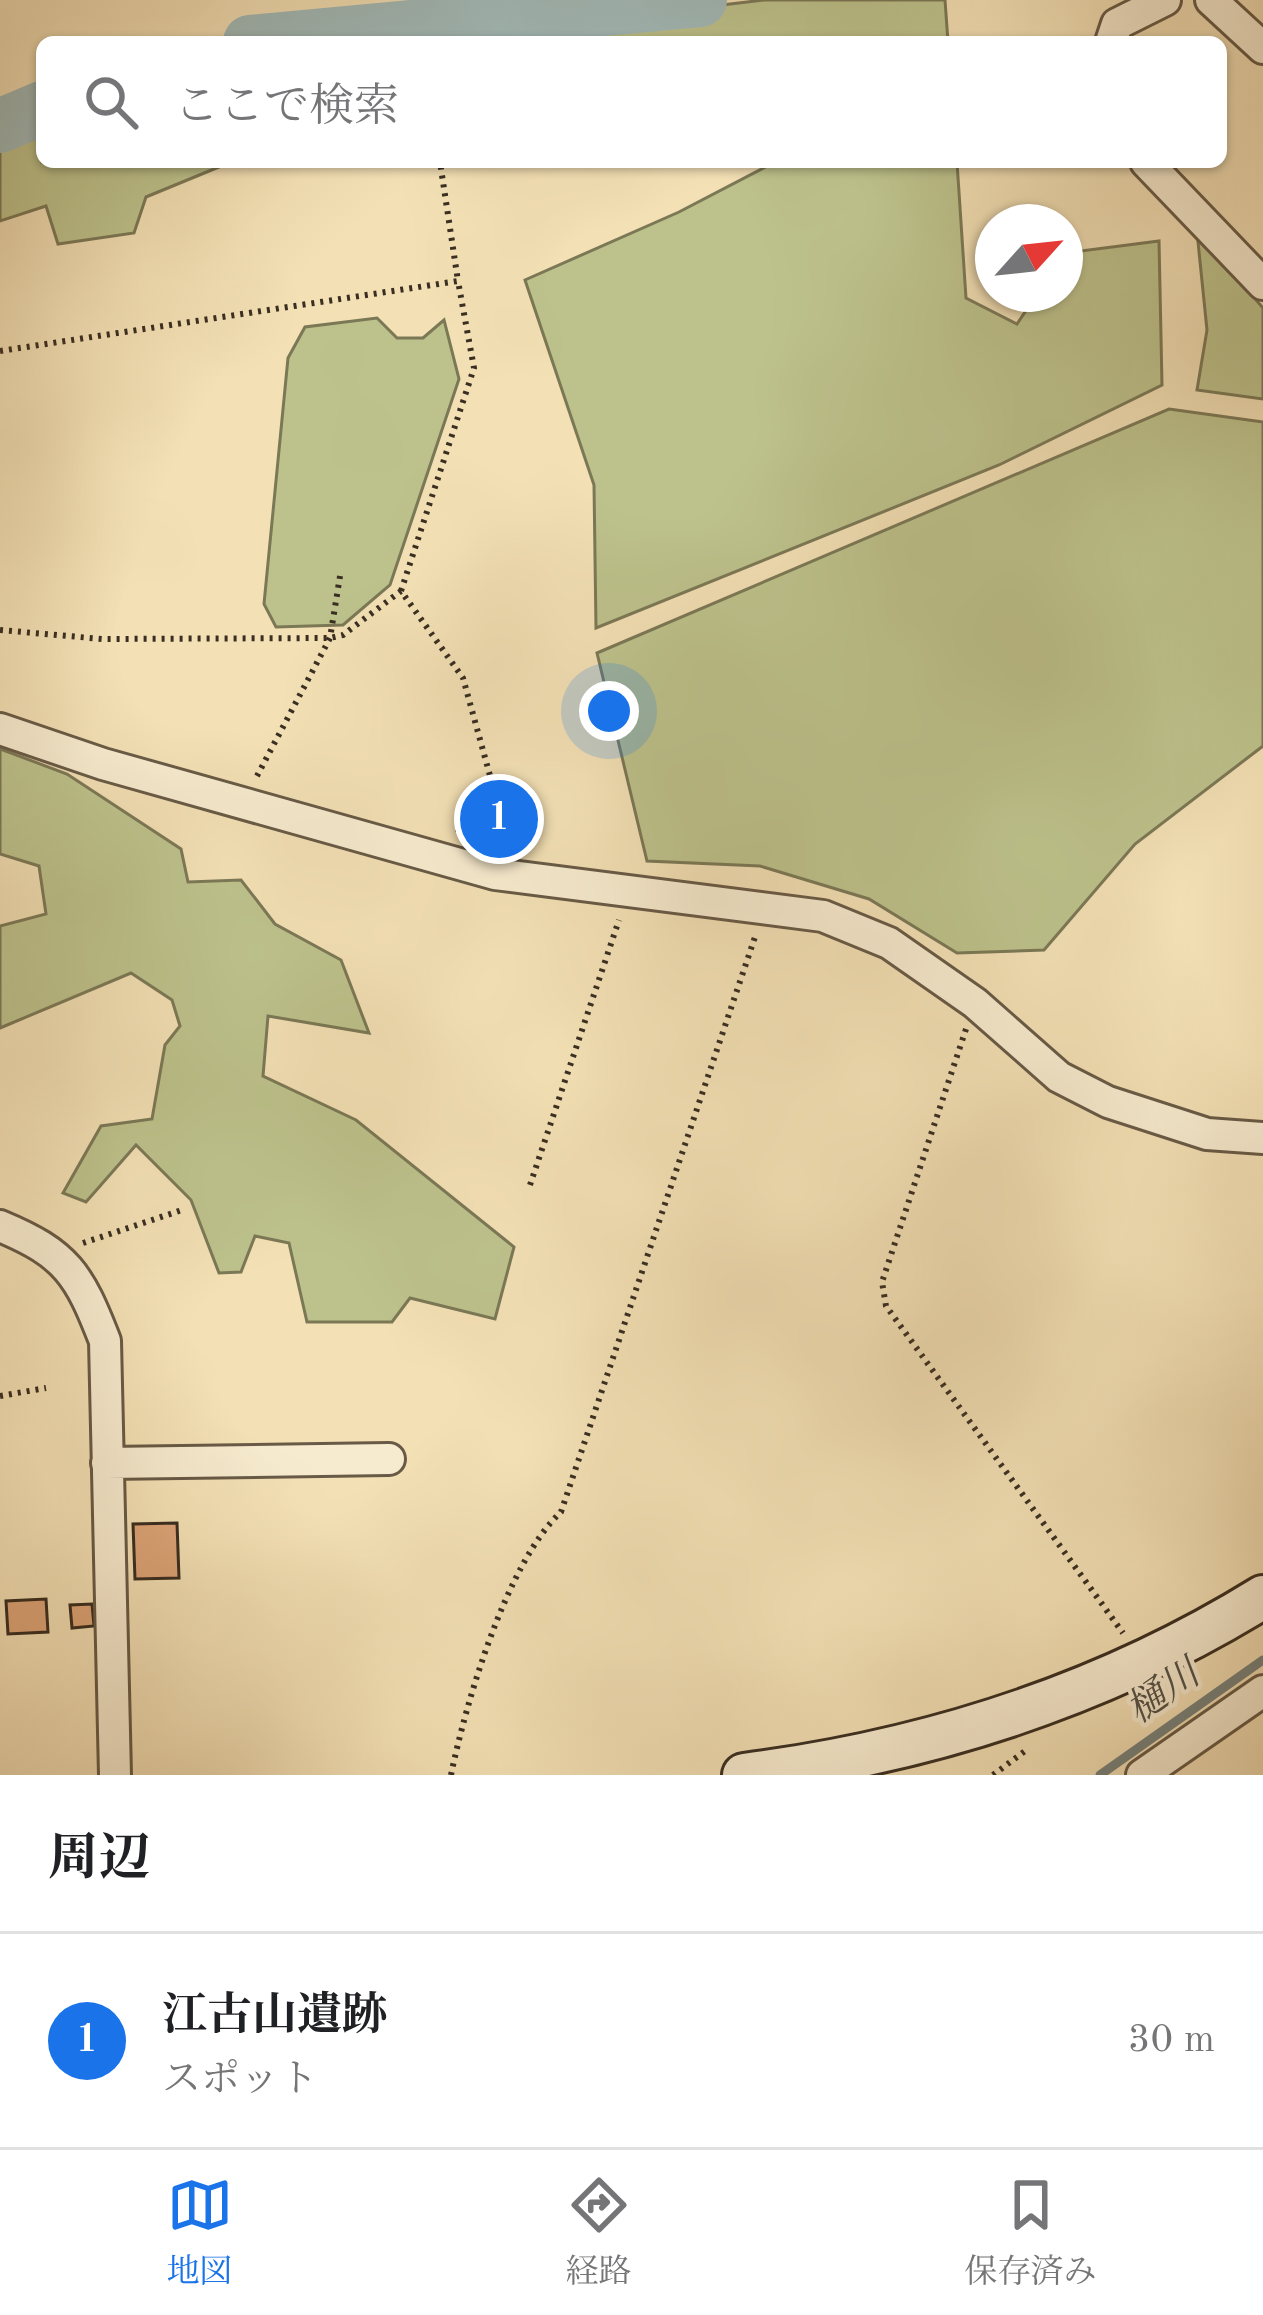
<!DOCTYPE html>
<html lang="ja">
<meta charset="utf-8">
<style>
:root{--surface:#fff;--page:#f2f2f2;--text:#202124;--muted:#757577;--line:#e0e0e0;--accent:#1a73e8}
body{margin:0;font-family:"Old Standard TT","Noto Serif JP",serif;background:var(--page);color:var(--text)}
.compass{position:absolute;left:975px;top:204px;width:108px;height:108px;border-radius:50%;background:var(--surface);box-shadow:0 3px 9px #0004;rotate:63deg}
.you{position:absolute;left:609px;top:711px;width:42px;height:42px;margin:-30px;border:9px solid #fff;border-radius:50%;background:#1a73e8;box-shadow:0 0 0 18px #1a73e833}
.badge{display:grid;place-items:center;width:78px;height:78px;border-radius:50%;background:var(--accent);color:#fff;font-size:39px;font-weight:700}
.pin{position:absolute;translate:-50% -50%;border:6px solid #fff;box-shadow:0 3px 12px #0006}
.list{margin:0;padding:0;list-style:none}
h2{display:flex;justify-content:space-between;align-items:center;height:156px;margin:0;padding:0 48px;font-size:51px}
h2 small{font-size:39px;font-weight:400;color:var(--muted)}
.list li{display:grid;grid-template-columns:78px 1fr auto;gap:36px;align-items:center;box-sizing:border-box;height:216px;padding:0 48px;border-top:3px solid var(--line)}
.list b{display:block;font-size:45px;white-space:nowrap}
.list p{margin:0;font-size:39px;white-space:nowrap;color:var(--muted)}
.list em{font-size:39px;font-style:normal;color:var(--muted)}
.icon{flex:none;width:66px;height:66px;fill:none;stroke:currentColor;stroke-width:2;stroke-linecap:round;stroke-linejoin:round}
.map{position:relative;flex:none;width:1263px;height:1775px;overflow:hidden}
.search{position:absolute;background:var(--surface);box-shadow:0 3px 9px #0004;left:36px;right:36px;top:36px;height:132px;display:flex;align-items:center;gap:30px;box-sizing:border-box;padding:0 42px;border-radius:18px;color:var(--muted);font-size:45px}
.sheet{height:372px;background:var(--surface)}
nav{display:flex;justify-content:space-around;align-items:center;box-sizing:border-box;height:168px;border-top:3px solid var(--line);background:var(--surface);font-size:33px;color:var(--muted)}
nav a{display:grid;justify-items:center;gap:6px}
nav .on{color:var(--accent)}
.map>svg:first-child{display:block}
.green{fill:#bdc28c;stroke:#7b7856;stroke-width:3}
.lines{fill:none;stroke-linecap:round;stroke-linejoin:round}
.stream{stroke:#77827c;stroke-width:9}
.river{stroke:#a1bab9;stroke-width:54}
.building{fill:#dca478;stroke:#392e21;stroke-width:3}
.minor-casing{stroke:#685a46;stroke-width:36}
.secondary-casing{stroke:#392e21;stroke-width:48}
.path{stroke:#392e21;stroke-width:6;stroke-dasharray:3 6;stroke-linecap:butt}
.minor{stroke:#f7ebcf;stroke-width:30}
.secondary{stroke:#f7ebcf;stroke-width:42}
.labels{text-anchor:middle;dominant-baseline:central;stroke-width:9;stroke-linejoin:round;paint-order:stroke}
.water-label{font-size:39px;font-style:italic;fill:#535147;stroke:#f7ebcf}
</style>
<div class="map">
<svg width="1263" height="1775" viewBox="0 0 1263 1775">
<rect width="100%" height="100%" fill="#f3e0b5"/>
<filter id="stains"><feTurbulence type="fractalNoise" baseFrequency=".00167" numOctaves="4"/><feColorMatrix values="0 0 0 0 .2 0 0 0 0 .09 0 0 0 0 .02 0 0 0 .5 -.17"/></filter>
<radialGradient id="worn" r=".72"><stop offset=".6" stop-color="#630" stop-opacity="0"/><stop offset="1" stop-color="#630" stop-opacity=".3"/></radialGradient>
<path class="green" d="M764 0H945L948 42H409Z
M42 136V162H231L146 197 134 233 58 244 46 206 0 221V151Z
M775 162H957L966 298 1017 324 1037 294H1065V253L1159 241 1162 385 999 465 596 628 594 485 525 280 679 212Z
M1197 232 1263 308V399L1197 390 1207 330Z
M377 318 397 338H423L444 320 459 379 390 585 343 625 276 627 264 604 288 358 305 327Z
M1169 409 1263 422V746L1135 844 1044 950 957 953 869 899 760 866 647 861 597 653Z
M0 749 67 774 181 849 188 882 241 880 275 924 341 960 369 1033 268 1016 263 1076 356 1120 514 1247 495 1319 410 1298 392 1322H307L289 1243 255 1236 241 1272 219 1273 191 1200 136 1145 86 1202 63 1193 101 1126 152 1119 165 1045 180 1026 172 1000 131 973 0 1028V926L46 914 39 866 0 854Z"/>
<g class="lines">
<path class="stream" d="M1100 1775 1263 1660"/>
<path class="river" d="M250 42 700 0
M0 126 42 108"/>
</g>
<path class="building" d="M177 1523 179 1578 135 1579 133 1524Z
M46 1599 48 1632 8 1634 6 1601Z
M92 1604 94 1626 72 1628 70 1605Z"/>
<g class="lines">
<g class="minor-casing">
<path id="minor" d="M1211 0 1263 48
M1111 42 1117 24 1165 0
M1146 162 1263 284
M0 729 103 764 495 874 823 916 889 943 975 1003 1059 1077 1108 1102 1207 1134 1263 1138
M0 1226C67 1254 79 1274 105 1341L115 1775
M107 1463 389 1459
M1142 1775 1263 1691"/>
</g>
<g class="secondary-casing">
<path id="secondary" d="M744 1775C930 1751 1103 1696 1263 1597"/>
</g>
<path class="path" d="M0 351 458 281 440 162
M401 591 474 368 458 281
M0 630 102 639 330 638 343 635 401 591 463 678 492 783 485 803 457 833
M257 776 330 638 341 570
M966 1029 882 1282 886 1306 1123 1633
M530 1185 619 920
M83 1243 182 1210
M0 1396 46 1388
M451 1775C466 1702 507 1562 561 1512L755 937
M993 1775 1029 1748"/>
<use href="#minor" class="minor"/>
<use href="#secondary" class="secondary"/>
</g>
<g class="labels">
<g class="water-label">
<text transform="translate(1164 1693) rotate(-35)">樋川</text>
</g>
</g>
<rect width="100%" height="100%" filter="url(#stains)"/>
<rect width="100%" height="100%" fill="url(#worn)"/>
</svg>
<svg class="compass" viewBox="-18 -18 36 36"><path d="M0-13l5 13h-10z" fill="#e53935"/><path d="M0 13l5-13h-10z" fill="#757577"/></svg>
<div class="you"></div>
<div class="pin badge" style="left:499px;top:819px">1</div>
<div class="search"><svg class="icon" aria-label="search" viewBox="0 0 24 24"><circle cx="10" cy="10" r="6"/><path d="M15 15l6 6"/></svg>ここで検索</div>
</div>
<section class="sheet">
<h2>周辺<small></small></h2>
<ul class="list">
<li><span class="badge">1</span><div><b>江古山遺跡</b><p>スポット</p></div><em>30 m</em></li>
</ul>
</section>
<nav>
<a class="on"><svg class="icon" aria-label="map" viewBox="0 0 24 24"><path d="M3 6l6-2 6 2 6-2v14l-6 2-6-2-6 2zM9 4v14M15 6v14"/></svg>地図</a>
<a><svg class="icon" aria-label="directions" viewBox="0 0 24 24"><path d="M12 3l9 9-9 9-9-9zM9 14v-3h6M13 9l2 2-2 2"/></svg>経路</a>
<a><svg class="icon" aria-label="saved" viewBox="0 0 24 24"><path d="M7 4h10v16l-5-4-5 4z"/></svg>保存済み</a>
</nav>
